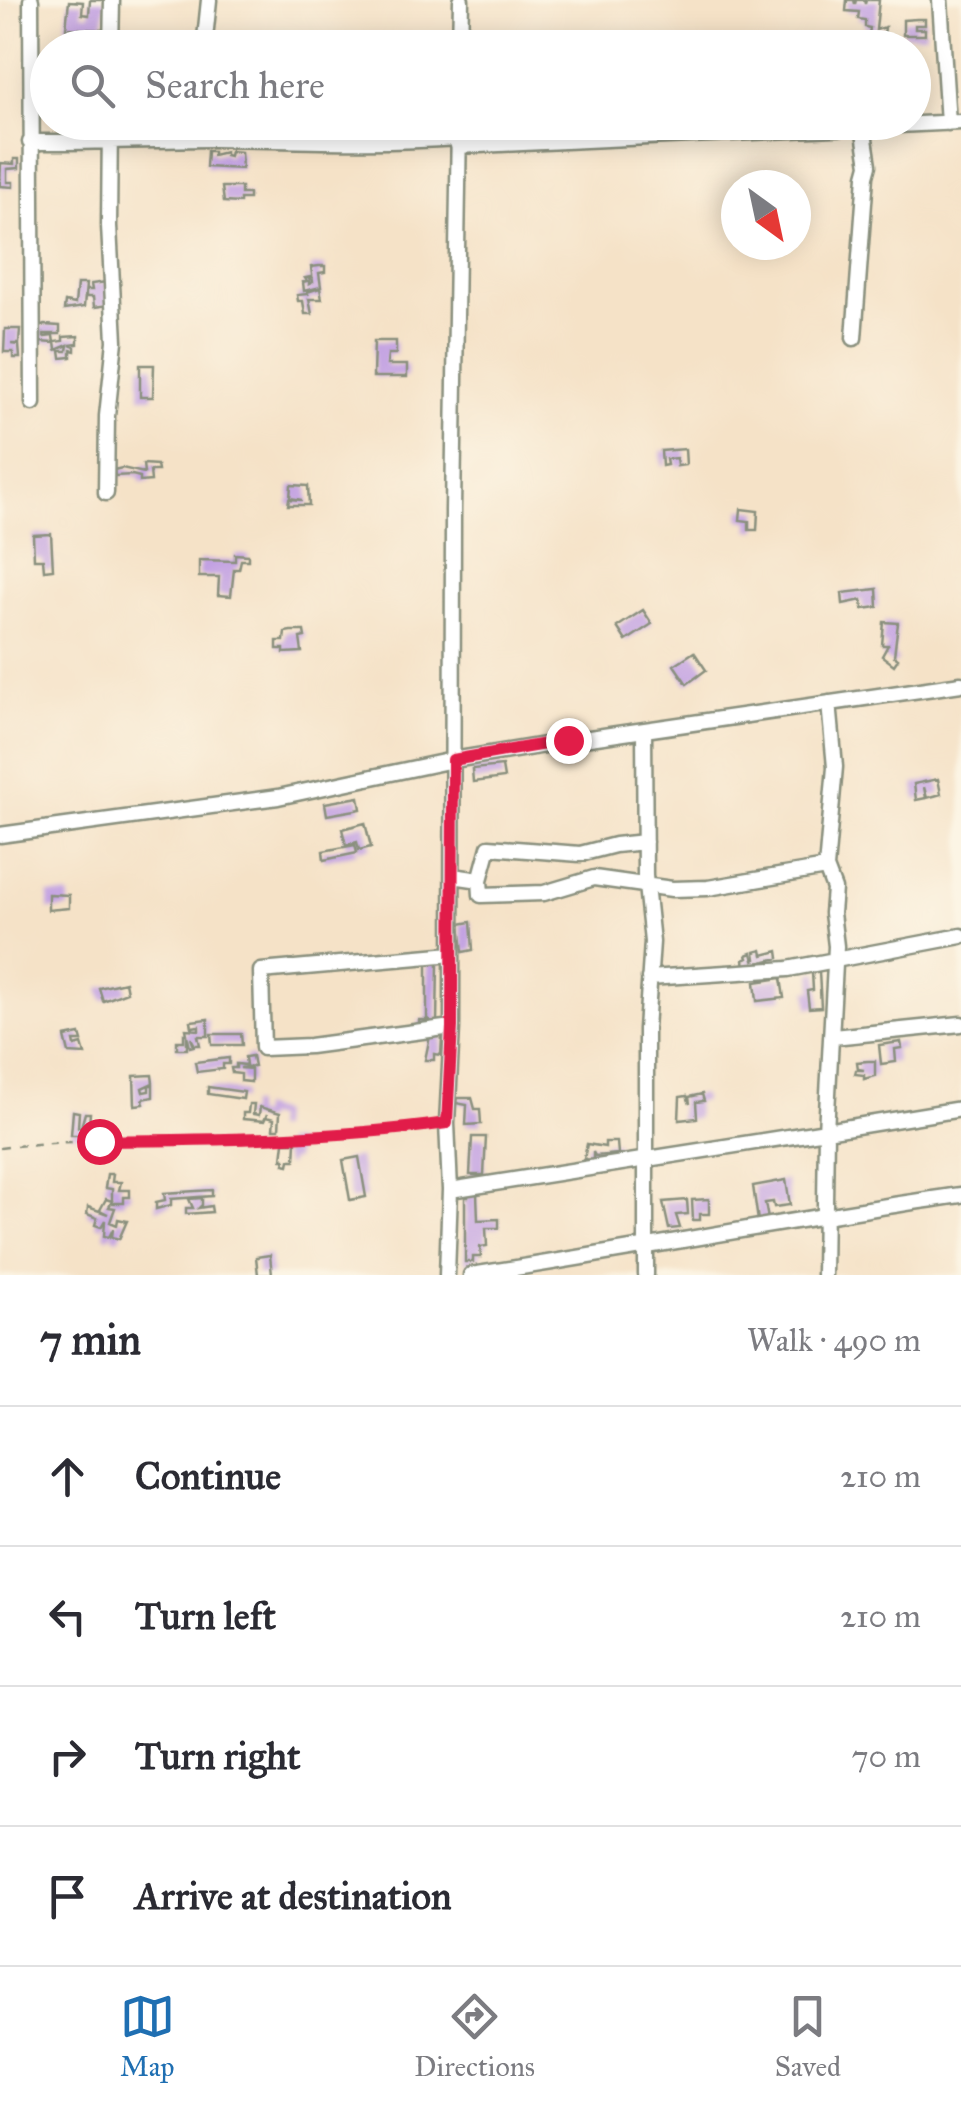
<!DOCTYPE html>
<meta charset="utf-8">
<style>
:root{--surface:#fff;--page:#f7f7f7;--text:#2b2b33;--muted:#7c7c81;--line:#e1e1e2;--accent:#1f6fb2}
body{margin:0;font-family:"IM FELL Great Primer",serif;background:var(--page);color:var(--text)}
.compass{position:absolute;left:721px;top:170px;width:90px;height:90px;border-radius:50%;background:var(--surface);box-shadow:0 5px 25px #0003;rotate:147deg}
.stop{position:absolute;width:30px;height:30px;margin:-22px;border:8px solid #e11d48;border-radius:50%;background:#fff}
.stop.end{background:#e11d48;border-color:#fff;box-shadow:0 2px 10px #0008}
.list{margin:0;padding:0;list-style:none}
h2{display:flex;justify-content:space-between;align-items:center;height:130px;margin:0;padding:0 40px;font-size:42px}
h2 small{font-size:32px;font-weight:400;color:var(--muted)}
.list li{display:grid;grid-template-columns:65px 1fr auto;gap:30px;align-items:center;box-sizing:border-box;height:140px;padding:0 40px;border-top:2px solid var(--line)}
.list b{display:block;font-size:38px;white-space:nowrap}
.list em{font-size:32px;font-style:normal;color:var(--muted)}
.icon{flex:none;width:55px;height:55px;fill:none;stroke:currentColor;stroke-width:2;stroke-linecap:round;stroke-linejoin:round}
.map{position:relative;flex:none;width:961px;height:1275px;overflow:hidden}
.search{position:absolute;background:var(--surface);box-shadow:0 5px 25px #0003;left:30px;right:30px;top:30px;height:110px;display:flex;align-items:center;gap:25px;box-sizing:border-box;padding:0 35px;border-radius:55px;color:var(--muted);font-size:38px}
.sheet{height:690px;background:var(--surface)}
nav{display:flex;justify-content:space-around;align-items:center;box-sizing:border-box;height:140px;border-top:2px solid var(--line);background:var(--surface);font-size:28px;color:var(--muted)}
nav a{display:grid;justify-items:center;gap:5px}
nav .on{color:var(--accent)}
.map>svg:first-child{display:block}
.building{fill:#c2a1e2}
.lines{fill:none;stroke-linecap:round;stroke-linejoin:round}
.minor-casing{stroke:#8a907e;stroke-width:19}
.path{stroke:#8a907e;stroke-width:2.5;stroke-dasharray:8 8;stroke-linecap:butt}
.minor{stroke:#fff;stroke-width:14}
.route{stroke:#e11d48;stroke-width:12}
</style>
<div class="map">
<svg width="961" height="1275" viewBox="0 0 961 1275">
<rect width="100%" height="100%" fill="#fcf5e5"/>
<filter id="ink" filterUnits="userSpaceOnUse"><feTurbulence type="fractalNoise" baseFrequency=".01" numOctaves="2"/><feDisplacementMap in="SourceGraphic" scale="20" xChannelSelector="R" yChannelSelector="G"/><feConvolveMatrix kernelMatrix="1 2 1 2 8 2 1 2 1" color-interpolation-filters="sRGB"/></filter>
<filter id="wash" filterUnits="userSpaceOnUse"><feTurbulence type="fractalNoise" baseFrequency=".0048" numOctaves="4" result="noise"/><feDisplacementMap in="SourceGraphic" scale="40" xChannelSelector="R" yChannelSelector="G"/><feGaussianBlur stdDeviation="2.25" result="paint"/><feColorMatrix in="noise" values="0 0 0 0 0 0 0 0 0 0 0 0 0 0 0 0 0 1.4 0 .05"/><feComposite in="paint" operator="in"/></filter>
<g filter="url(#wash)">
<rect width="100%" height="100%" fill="#f5e2c7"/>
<g id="blocks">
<path class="building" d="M90 0H105L103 30 66 28 69 1 83 2 82 14 89 15Z
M847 0H854L855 4 856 0H864L865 4 866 0H879L876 30 885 27 884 35 869 34 870 28 865 27V20L858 19 859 12 846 11Z
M917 19H925V25H915V29H925V35H903V20Z
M207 151H213V155L225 152V155L229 156 230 151 241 152 242 169 206 167Z
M14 159H19V168L7 169V182H13V187L0 186 1 163 14 164Z
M222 187H241V194H249V199H240V203L224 202Z
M319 266H325V272L319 273 321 287 304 291 303 282 307 281 305 278 310 277 309 284 313 282 311 267Z
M107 282 109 305 94 307 93 297H86V290H92L91 284Z
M77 284H86L84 307 64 310 65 302 75 304Z
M320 288 322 299H309L312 314H305L303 301H298L297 295 308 294 307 292Z
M44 325 60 326V334H44V337L53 336 54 343 39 342 38 329Z
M5 329H20L19 344H11L19 345 20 358H13V352H4Z
M78 336V344L70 345 75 347V351L71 350V357L61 358 60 351H67L68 345 56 350 55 342 63 341V337Z
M374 341H396V354H388L387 365H407V377H373Z
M140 365H154L153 397H140Z
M685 449 686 465 677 466 676 458 666 459 667 465 662 466 661 451Z
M143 464 157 465 158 471H150L151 481 140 482V477L132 475 115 476 114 470 122 468 144 473Z
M291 485 308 486 309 505H288L289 499 302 500 290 498Z
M741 509 758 511 757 530H749V521L740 520Z
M51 534 53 569 44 570 43 559H34L33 535Z
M235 554 248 555V560H241L239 569H234L231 596 218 595 219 577H199V560L235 561Z
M877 589 878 607 863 609 862 600 843 604 842 593Z
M643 610 652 624 626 641 617 627Z
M884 622 898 623 894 656 898 659 894 665 882 656 888 645H882Z
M291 631H304L305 637 300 638 302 652 284 653V649H277V641H284L285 632Z
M694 652 706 670 687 684 674 665Z
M502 766 504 778 473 782 472 769Z
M938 779 941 794 927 798 924 787 926 798 916 800 914 784Z
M359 797 361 809 327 815 325 803Z
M365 823 371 847 359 850 357 842 346 845 342 829Z
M355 845 357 853 324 860 323 851Z
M48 894 69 895V908L48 910Z
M471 922 473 950 463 952 460 924Z
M762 950 763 955 778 951 779 958 745 966 744 960 748 958 747 955 752 953 754 960 756 959 755 952Z
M427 960H438L437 1025 419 1027V1020H430L427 1019Z
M812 972H819L821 1007 809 1008 807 991 813 990Z
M781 978 784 998 757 1001 755 982Z
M125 982 127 992 103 1001 99 988Z
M208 1019V1036H198L200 1045H195L191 1038 194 1046 190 1047 187 1035V1049H177V1041H184V1034H187L186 1029 199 1030V1026L192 1027 191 1021Z
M80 1034 82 1041H74L75 1046 82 1044 85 1054 69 1053 65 1037Z
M211 1034H241L242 1045H212Z
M430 1036 442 1037 441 1055 434 1054V1060H425Z
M901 1042 902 1048 895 1049 896 1062 881 1064 879 1045Z
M252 1056 254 1066 240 1068 251 1069V1082L241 1081V1074L232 1073 231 1068H236V1064L246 1065 245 1057Z
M229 1058V1064H223V1069L197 1072 195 1062Z
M868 1061H875V1076L864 1079V1075L855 1074 856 1070H864L858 1069 857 1062Z
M152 1075 153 1083 142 1088 143 1092 149 1091V1085H153V1097L143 1099 144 1104 135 1105 134 1076Z
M208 1087 244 1092 243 1099 208 1094Z
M702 1094 704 1101 696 1102 697 1118 679 1120 680 1097 687 1096 690 1104 689 1097Z
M456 1098H472L475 1109H480L481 1124 466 1125 467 1105 456 1103Z
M249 1104H254L253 1114 259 1115 260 1107 280 1113 279 1129H273L274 1119 266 1117 267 1114 264 1121 243 1119V1113H248Z
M73 1111 79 1112 78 1127H81L85 1113H90L88 1135H71Z
M472 1137H486L484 1175H470Z
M284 1142H296L295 1160H290L289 1165 284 1164 285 1159H282Z
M605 1142H617L618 1154 595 1156 593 1152V1160L584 1159 587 1144 605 1147Z
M359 1157 366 1197 350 1200 343 1160Z
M107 1174H113L112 1182H121L119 1190H130V1197H124V1203H112V1189L105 1188Z
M786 1180 790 1205 774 1207 773 1202 765 1203 768 1219 758 1221 753 1186Z
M212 1190V1196L171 1199V1205L156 1209V1202L165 1200 164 1193Z
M468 1192 477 1193 478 1220 499 1219V1228H486L487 1246 480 1247 481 1257H473V1262H465V1197H468Z
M202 1198V1205L199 1208 211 1206 212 1212 186 1214V1208H193L189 1199Z
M106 1199 112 1201 109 1207 115 1208 110 1222 117 1225 118 1219 127 1221 119 1239 112 1237 113 1229 109 1237 104 1236 105 1220 101 1227 95 1225 97 1218 87 1214 88 1207 108 1214 100 1210Z
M709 1199V1214H700V1220H693L692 1200Z
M687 1200 688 1214 676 1215 680 1228 669 1229 663 1202Z
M270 1255 272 1275H258L256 1257Z"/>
</g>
</g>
<g filter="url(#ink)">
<use href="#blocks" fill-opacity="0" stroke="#8a907e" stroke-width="2.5"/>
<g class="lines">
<g class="minor-casing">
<path id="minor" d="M31 0 33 403
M940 0 948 123
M111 48 112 0
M204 48 209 0
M460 48 461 0
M30 142C91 143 152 139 214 139 296 140 376 144 458 138
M458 146 961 122
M854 338 866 176 869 165 863 126
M106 493 107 416 115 341 109 226 110 122
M644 730 645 876 652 942 646 1029V1275
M0 835 278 797 453 760 569 741 961 684
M453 876 480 880 481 895 544 893 594 878 672 889 708 888 826 868
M480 880 489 847 580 854 615 845 645 842
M649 978 788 969 961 936
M452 1027 310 1046 263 1048 261 971 452 954
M833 1037 961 1024
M450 1190 826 1131 836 946 832 913 834 889 826 868 835 767 829 703
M447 1275 450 1190 447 1123 452 1027 453 510 459 122
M471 1275C635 1250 797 1218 961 1195
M824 1275 826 1131 961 1109"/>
</g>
<path class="path" d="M0 1148C90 1136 180 1143 270 1140 325 1138 378 1132 432 1125"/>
<use href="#minor" class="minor"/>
</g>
</g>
<g class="lines" filter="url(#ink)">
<path class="route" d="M99 1141C216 1140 331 1139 447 1123L452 1027 453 760 568 740"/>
</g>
</svg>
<svg class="compass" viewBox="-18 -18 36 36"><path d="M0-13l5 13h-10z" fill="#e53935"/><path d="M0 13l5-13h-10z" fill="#7c7c81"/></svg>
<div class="stop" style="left:99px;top:1141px"></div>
<div class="stop end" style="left:568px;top:740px"></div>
<div class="search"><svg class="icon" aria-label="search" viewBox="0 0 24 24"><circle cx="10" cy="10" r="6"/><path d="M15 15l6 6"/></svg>Search here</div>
</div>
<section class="sheet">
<h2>7 min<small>Walk · 490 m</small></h2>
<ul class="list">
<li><svg class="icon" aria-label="ahead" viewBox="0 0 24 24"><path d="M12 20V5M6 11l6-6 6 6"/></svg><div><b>Continue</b></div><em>210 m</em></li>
<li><svg class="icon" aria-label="left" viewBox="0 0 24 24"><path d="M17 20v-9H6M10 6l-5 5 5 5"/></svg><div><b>Turn left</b></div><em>210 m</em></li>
<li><svg class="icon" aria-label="right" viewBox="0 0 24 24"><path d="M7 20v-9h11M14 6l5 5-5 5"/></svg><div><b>Turn right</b></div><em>70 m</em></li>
<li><svg class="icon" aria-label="arrive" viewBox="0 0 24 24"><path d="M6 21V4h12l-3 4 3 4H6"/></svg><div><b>Arrive at destination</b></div></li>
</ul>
</section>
<nav>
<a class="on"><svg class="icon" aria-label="map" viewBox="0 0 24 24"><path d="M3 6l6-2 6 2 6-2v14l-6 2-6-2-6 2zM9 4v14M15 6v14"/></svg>Map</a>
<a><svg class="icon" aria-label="directions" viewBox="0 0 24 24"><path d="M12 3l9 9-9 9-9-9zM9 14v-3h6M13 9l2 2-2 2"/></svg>Directions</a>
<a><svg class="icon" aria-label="saved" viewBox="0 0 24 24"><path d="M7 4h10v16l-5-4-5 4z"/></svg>Saved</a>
</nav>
